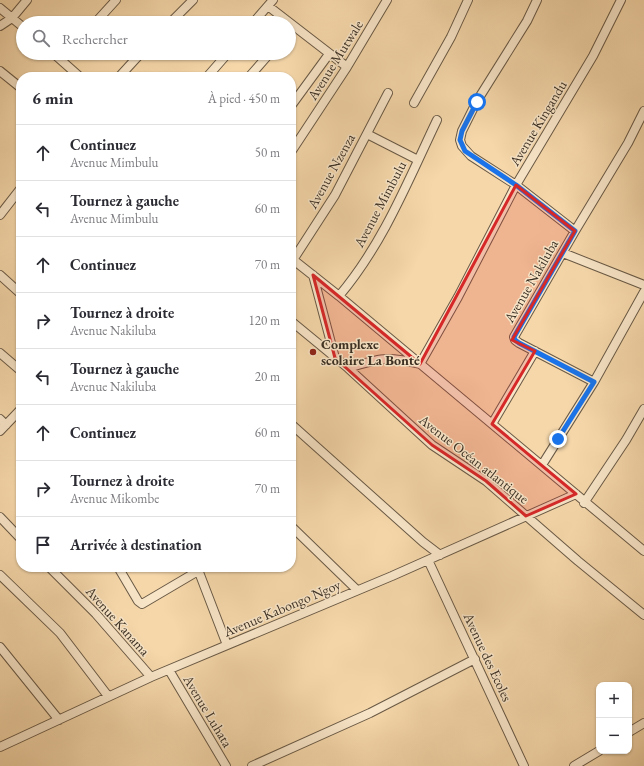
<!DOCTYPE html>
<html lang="fr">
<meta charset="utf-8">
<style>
:root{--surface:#fff;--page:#f2f2f3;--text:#2b2b33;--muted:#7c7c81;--line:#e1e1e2}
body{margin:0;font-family:"EB Garamond",serif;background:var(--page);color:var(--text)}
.controls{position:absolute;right:12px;bottom:12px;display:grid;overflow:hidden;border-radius:8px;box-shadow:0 1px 3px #0004}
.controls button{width:36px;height:36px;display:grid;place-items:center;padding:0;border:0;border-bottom:1px solid var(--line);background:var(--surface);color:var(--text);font:20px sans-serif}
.stop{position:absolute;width:12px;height:12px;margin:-9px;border:3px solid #1a73e8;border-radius:50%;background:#fff}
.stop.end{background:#1a73e8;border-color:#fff;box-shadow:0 1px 4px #0008}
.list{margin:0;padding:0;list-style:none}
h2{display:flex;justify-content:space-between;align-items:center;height:52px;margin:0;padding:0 16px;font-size:17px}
h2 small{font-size:13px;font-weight:400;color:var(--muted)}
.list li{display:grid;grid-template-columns:26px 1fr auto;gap:12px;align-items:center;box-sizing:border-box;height:56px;padding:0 16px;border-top:1px solid var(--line)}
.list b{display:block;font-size:15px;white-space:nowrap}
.list p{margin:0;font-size:13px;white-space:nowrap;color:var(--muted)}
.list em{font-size:13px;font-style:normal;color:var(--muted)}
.icon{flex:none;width:22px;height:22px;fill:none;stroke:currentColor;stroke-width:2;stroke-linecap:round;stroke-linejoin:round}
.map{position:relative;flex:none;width:644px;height:766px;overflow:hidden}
.search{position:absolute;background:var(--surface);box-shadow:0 1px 3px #0004;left:16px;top:16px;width:280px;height:44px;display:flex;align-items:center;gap:10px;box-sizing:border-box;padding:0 14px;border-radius:22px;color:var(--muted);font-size:15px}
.panel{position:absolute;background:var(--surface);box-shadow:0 1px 3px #0004;left:16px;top:72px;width:280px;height:500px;border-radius:16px}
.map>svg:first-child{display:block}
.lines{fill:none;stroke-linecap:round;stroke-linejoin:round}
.street-casing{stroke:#695945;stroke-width:10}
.street{stroke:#f8e5c8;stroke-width:8}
.route{stroke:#1a73e8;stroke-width:5}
.marked{fill:#d62828;fill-opacity:0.2;stroke:#d62828;stroke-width:3;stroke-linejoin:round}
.poi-dot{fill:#8f2418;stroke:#f8e5c8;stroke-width:1.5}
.labels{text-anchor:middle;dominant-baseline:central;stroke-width:3;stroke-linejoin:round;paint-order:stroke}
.street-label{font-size:14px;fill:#3a2f23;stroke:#f8e5c8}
.poi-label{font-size:14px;font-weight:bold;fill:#3a2f23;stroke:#f8e5c8;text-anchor:start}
</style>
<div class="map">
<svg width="644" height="766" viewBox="0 0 644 766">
<rect width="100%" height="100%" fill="#f5d7aa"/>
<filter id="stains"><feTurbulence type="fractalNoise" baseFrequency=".005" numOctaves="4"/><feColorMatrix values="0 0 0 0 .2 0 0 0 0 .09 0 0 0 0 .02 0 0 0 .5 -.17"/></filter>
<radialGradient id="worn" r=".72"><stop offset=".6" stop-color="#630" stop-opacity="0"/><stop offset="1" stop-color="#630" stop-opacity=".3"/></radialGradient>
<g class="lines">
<g class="street-casing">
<path id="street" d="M537 0 527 21 477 101 462 131 460 140 462 146 471 156 516 185 575 231
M268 6 347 67
M0 8 23 27
M95 23 116 0
M170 23 193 0
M253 23 273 0
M0 26 12 18 27 0
M53 53 80 77
M0 71 21 88
M119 77 141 53
M207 77 228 53
M249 77 270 53
M414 103 451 37 468 0
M291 106 329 54
M367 134 418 160
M291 152 347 67 387 0
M0 215 21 188
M563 253 644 285
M291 258 339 296 644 551
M293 260 335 195 388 93
M0 275 21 294
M313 275 335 358
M339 296C383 244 408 181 437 120
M291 321 348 368 432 445 486 481 578 561 644 615
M0 353 21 371
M348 368C380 358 387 356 420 364L458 297 516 185 593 56 621 0
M594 382 519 343 515 340 514 337 575 231 628 143 644 111
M0 419 6 425
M291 424 423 542 440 555
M492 424 535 351
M0 431 21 409
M542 465 594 382 644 292
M584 503 626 440 644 409
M0 517 21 539
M291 526 357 590
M428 560 524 766
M49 567 96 614 151 677
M118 567 138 601 142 604 198 571
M197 567 227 645
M0 575 60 633 108 696
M0 647 59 720
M169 670 226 766
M629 732 644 723
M0 747 151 677 392 576 576 494
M252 766 370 713 475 659
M574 766 599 751"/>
</g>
<use href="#street" class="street"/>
</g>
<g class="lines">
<path class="route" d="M477 102 462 131 460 140 465 151 516 185 575 231 514 337 515 340 519 343 594 382 558 439"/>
</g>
<path class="marked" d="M516 185 575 231 512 340 535 351 492 424 576 494 526 516 486 481 432 445 335 358 313 275 420 364Z"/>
<circle class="poi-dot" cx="313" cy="352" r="4"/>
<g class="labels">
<g class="street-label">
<text transform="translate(335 60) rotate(-58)">Avenue Mutwale</text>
<text transform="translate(538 123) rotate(-59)">Avenue Kingandu</text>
<text transform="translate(331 171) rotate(-61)">Avenue Nzenza</text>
<text transform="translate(380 204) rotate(-62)">Avenue Mimbulu</text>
<text transform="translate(531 281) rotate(-60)">Avenue Nakiluba</text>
<text transform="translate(474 459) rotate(38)">Avenue Océan atlantique</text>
<text transform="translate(282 608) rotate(-23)">Avenue Kabongo Ngoy</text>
<text transform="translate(118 621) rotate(48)">Avenue Kanama</text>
<text transform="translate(488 657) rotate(65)">Avenue des Ecoles</text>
<text transform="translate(208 711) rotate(59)">Avenue Luhata</text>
</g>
<g class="poi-label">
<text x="321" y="344">Complexe<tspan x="321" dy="16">scolaire La Bonté</tspan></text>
</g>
</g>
<rect width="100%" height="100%" filter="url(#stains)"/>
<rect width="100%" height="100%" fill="url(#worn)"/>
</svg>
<div class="controls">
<button>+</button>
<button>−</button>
</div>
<div class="stop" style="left:477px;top:102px"></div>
<div class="stop end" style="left:558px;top:439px"></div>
<div class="search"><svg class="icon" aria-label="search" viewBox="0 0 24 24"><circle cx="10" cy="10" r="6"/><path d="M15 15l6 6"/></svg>Rechercher</div>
<section class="panel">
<h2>6 min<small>À pied · 450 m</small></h2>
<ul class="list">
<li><svg class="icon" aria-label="ahead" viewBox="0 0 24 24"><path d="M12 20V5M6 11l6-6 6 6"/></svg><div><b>Continuez</b><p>Avenue Mimbulu</p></div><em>50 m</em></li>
<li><svg class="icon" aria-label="left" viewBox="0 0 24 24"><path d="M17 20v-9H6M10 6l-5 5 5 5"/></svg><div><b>Tournez à gauche</b><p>Avenue Mimbulu</p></div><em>60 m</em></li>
<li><svg class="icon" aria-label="ahead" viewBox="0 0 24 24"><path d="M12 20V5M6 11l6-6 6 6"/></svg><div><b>Continuez</b></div><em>70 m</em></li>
<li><svg class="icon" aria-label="right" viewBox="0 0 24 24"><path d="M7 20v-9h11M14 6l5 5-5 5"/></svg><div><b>Tournez à droite</b><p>Avenue Nakiluba</p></div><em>120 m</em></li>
<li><svg class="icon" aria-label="left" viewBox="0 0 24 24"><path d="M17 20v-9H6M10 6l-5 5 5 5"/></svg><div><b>Tournez à gauche</b><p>Avenue Nakiluba</p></div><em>20 m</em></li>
<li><svg class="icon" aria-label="ahead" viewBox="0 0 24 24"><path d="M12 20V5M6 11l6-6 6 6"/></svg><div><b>Continuez</b></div><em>60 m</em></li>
<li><svg class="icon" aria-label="right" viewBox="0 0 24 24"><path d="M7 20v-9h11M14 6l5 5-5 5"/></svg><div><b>Tournez à droite</b><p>Avenue Mikombe</p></div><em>70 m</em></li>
<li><svg class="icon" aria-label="arrive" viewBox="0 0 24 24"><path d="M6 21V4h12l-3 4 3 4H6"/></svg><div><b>Arrivée à destination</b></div></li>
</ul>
</section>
</div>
